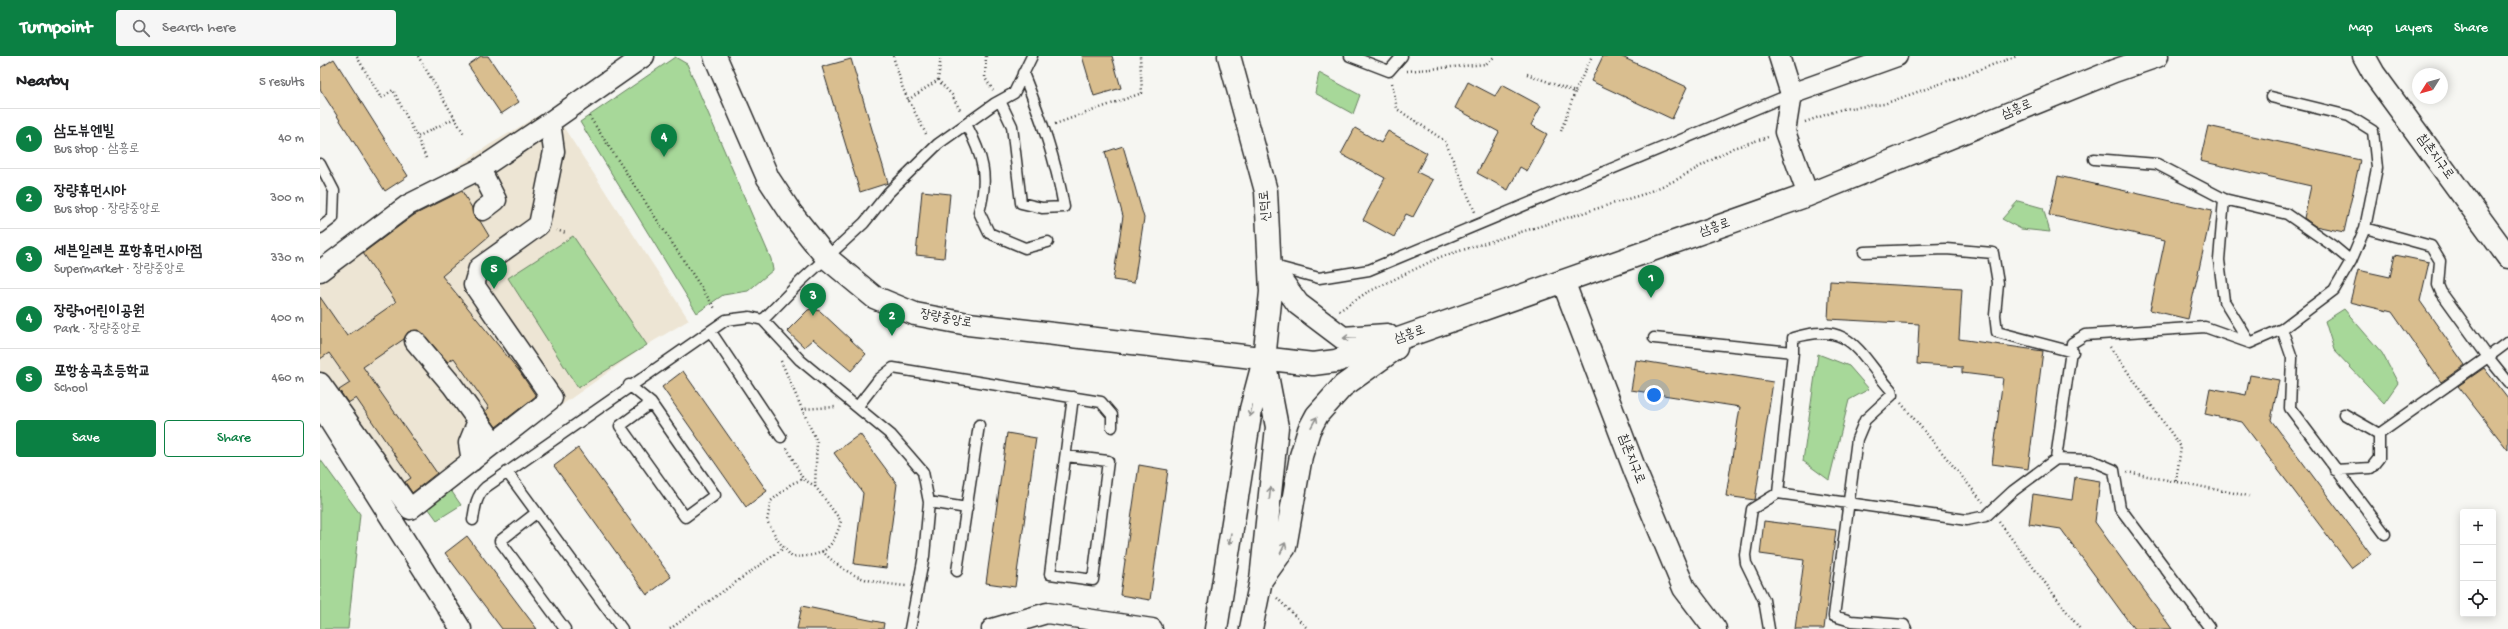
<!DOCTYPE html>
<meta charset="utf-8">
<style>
:root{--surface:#fff;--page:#f6f6f6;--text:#202124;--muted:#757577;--line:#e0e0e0;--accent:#0b8043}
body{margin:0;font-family:"Gochi Hand","Poor Story",sans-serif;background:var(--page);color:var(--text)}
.controls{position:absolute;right:12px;bottom:12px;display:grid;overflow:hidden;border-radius:4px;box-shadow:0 2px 10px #0003}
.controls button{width:36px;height:36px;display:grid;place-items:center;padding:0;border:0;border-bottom:1px solid var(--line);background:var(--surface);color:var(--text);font:20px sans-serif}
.compass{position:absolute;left:2092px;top:12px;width:36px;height:36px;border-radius:50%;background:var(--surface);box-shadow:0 2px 10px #0003;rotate:233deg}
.you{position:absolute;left:1334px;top:339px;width:14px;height:14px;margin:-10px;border:3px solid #fff;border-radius:50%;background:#1a73e8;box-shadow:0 0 0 6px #1a73e833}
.badge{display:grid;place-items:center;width:26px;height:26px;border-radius:50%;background:var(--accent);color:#fff;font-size:13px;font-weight:700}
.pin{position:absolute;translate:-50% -33px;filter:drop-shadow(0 1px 2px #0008)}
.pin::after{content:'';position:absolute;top:21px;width:14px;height:12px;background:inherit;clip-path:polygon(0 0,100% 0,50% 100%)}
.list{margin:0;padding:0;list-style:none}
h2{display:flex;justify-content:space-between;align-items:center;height:52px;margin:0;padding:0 16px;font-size:17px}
h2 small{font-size:13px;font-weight:400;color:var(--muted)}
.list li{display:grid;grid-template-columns:26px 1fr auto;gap:12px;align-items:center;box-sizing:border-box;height:60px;padding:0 16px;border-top:1px solid var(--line)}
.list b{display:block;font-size:15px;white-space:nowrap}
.list p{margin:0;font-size:13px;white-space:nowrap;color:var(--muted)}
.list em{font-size:13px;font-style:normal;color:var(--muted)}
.actions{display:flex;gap:8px;padding:12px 16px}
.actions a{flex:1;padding:9px 0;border:1px solid var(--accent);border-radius:4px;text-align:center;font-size:14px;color:var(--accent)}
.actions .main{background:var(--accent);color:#fff}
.icon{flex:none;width:22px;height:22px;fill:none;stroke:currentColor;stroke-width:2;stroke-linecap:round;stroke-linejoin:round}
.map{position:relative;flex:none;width:2188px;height:573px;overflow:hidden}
header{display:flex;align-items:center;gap:24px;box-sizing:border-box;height:56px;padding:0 20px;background:var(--accent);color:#fff}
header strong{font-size:19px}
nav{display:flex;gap:22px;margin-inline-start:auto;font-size:14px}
.search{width:280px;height:36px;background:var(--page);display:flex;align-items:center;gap:10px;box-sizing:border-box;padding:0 14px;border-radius:4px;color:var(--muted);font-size:15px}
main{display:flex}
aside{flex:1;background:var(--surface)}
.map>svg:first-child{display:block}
.built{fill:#ede5d4}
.green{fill:#a7d899;stroke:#698262}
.building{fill:#d9be8f;stroke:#2b2b2b}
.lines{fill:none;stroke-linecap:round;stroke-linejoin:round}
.lane-casing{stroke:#2b2b2b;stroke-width:13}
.street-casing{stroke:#2b2b2b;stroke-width:23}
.secondary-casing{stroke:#2b2b2b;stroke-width:25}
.path{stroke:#2b2b2b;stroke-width:2.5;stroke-dasharray:1 3;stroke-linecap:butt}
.lane{stroke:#f6f6f2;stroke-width:10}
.street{stroke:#f6f6f2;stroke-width:20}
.secondary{stroke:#f6f6f2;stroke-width:22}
.oneway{stroke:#90908e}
.labels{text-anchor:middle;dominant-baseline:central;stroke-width:4;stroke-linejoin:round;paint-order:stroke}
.street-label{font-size:13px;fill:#2b2b2b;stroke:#f6f6f2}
</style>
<header>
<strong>Turnpoint</strong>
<div class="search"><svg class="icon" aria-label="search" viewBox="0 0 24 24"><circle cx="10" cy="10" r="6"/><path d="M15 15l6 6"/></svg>Search here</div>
<nav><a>Map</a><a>Layers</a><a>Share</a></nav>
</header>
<main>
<aside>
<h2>Nearby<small>5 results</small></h2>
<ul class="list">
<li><span class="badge">1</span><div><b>삼도뷰엔빌</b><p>Bus stop · 삼흥로</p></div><em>40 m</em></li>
<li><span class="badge">2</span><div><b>장량휴먼시아</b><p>Bus stop · 장량중앙로</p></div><em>300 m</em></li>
<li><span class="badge">3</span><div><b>세븐일레븐 포항휴먼시아점</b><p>Supermarket · 장량중앙로</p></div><em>330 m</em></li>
<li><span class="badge">4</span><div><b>장량1어린이공원</b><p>Park · 장량중앙로</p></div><em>400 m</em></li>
<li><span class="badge">5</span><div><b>포항송곡초등학교</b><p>School</p></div><em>460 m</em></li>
</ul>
<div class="actions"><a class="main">Save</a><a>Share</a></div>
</aside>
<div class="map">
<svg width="2188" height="573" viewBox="0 0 2188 573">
<rect width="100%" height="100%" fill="#f6f6f2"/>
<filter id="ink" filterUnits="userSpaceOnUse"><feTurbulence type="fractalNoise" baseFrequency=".025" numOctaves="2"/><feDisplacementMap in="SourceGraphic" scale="8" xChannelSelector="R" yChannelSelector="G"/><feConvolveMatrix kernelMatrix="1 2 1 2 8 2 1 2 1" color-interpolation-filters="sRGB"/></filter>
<g filter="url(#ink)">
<path class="built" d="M231 52 369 264 327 289 84 460 0 324V202L169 89Z"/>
<path class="green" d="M355 1 367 8 451 203 453 214 428 235 403 239 377 257 260 66Z
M999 17 1040 39 1033 58 995 37Z
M1698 145 1723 152 1730 176 1701 173 1682 163Z
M253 180 327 289 258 332 188 222Z
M2024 253 2062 297 2078 327 2064 347 2014 294 2005 265Z
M1498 298 1529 310 1549 333 1529 344 1509 424 1483 405Z
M0 403 40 458 28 573H0Z
M130 433 141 449 117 464 106 449Z"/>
<path class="building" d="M161 0H168L199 46 181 58 148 9Z
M762 0H792L801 32 774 40Z
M1283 0H1300L1367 31 1352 63 1271 25Z
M14 3 88 120 65 135 0 33V12Z
M531 3 568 127 540 136 502 11Z
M1148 26 1175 40 1182 29 1221 50 1211 69 1227 78 1207 115 1200 111 1188 134 1157 117 1179 76 1135 52Z
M1888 70 2040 104 2024 176 1995 170 1984 162 1991 130 1880 105Z
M1035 72 1061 87 1068 75 1107 97 1097 116 1113 124 1093 161 1086 158 1074 181 1043 164 1065 122 1021 98Z
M803 90 824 162 814 227 793 224 803 160 785 96Z
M1738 120 1892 154 1868 263 1830 254 1845 184 1729 159Z
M142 135 152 152 154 161 160 165 169 180 122 220 200 316 216 340 176 371 165 355 169 352 134 302 128 306 99 274 88 276 84 283 43 311 117 417 92 437 85 426 91 422 36 342 28 347 19 334 30 327 9 297 0 303V241L27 280 76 246 43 197 94 159Z
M602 135 630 138 624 202 596 199Z
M2075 199 2109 206 2100 245 2145 309 2121 326 2072 256 2030 246 2038 214 2070 221Z
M1510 225 1642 233 1639 283 1723 295 1708 413 1672 408 1683 322 1642 317V311L1597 308 1599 268 1508 263Z
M491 253 500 255 546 298 531 315 493 283 484 291 467 275 488 254Z
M1316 304 1453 326 1435 444 1406 440 1420 351 1311 334Z
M2164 312 2188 343V394L2138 330Z
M363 315 447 435 426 451 342 331Z
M1930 319 1959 324 1951 364 2051 498 2032 512 1922 366 1885 358 1890 332 1926 339Z
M687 377 716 382 695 531 666 527Z
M540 378 577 428 566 512 534 508 543 437 514 397Z
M258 392 351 521 327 539 234 410Z
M819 409 848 414 830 544 800 539Z
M1755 421 1780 425 1775 466 1852 573H1814L1741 473 1709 468 1713 438 1752 444Z
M1444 465 1516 474 1504 573H1475L1484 504 1440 498Z
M147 480 217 573H182L125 497Z
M482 550 564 567 563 573H477Z"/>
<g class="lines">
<g class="lane-casing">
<path id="lane" d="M1030 0 1069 15 1082 0
M680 45 692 70 701 147 722 152 744 151C736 104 721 62 703 17
M646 68C663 100 669 121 659 156L669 177 705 192 728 186
M1774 103 1837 108 1904 143 1899 204 1904 245 1930 287
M0 108 14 135 13 162 0 172
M1904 143 1967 158 2013 190 2031 205
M2045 172 2111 190 2120 205 2118 229 2121 236 2168 301 2188 286
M1544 196 1626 193 1673 197 1678 227 1675 259 1677 276 1753 296
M954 210 999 222 1049 214 1471 38
M443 264 481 225 544 167 568 137 618 88 674 48 694 37 712 0
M1962 273 1972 302 1970 352 2065 478
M391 276 461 381
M1334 282 1473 296V282C1532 264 1538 297 1571 334L1572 339 1545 364 1537 383 1514 560 1531 565 1584 569 1586 573
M309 329 331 347 395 439 365 461 300 370 331 347
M538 350 559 323 573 312 781 346 792 359V371
M2024 358 2059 378
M746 400 788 405 773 524 730 518 753 341
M1736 403 1771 404 1794 414 1800 452 1889 571
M2015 414 2051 412 2059 402V378L2168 301 2188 326
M187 416 302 573
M1458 437 1473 296
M609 446 647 452
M216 457 180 485 245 573
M153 464C155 451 156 440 166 431L406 264 430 261 443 264 480 304 571 379 603 416 609 446 604 500 590 573
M637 515 659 369
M1449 573 1444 544 1426 507 1425 499 1432 453 1458 437 1647 464 1666 460 1693 435 1736 403 1752 287 1765 279 1885 271 1930 287 1962 273 2014 234 2031 205 2045 172 2057 112 2053 75 2029 60 1951 41"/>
</g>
<g class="street-casing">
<path id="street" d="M1459 0 1471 38 1465 76 1488 139
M1471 38 1577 0
M160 113 176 144 163 154
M0 215 88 149 160 113 230 66
M95 285 132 329 174 387
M0 327 90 453 232 342 154 229 159 212 219 169 234 95 230 66 324 0
M0 350 141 573
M152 405 149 387 158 365
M672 573 727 557 832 573"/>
</g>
<g class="secondary-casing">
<path id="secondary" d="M395 0 448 122 471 157 507 202 554 241 595 258 648 268 993 308 1016 305 1488 139 1794 15 1837 0
M2044 0 2054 18 2188 201
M950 209 978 248 1023 282 1067 279
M1243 225 1316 417 1364 532 1395 573
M941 524 965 491 981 400 989 374 997 359 1023 330 1076 292
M896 573 931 353 944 304 951 236 946 135 909 0
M931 573 941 524 957 371 945 309"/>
</g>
<path class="path" d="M98 0 144 78
M573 0 583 33 607 80
M666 0 665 22 673 34
M37 1 61 42 73 34 97 81
M1087 15 1166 8 1175 0
M1207 18 1255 36 1272 0
M618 24 621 0
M1072 27 1077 53 1125 85 1155 156
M588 44 618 24 632 39 641 56
M269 60 396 254
M1485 66 1522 53 1564 48 1697 0
M735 68 822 37 820 0
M1241 75 1255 36
M106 102 97 81 135 62
M236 174 246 177
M1019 255 1046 237 1120 201 1324 138 1356 124 1413 92 1448 81
M1790 291 1861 391 1856 426
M461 305 482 353 516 351
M1581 347 1663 446
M482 353 497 386 495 430 483 423 471 428 451 445 447 465 459 486 472 501C502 500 512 496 521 465L495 430
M467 392 483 423
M1807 416 1929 440
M1679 466 1760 573
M502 495C531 523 547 526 586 530
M957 542 988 573
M350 573 464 492"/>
<use href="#lane" class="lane"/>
<use href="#street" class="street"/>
<use href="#secondary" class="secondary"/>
</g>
<defs><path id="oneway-shaft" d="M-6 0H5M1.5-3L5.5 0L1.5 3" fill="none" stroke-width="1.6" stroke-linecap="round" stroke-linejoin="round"/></defs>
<g class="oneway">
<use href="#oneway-shaft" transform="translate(1029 282) rotate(178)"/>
<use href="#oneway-shaft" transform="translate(931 355) rotate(102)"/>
<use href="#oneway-shaft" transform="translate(994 366) rotate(-61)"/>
<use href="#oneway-shaft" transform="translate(950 437) rotate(-84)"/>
<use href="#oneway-shaft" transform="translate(910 483) rotate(99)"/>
<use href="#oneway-shaft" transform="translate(963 492) rotate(-65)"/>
</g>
</g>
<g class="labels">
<g class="street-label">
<text transform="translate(1697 54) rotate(-22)">삼흥로</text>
<text transform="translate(2115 101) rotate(54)">침촌지구로</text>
<text transform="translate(946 150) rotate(-95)">신덕로</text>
<text transform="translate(1395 172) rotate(-19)">삼흥로</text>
<text transform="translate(626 263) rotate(11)">장량중앙로</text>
<text transform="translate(1090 279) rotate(-19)">삼흥로</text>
<text transform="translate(1311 403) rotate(69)">침촌지구로</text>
</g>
</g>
</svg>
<div class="controls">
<button>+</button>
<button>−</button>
<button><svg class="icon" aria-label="locate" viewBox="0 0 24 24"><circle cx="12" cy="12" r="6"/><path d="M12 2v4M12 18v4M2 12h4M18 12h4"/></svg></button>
</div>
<svg class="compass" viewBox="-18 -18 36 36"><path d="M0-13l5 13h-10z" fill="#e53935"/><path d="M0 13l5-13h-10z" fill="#757577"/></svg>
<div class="you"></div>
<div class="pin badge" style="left:1331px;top:242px">1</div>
<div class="pin badge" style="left:572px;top:280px">2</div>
<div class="pin badge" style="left:493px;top:260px">3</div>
<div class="pin badge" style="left:344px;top:101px">4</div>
<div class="pin badge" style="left:174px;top:233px">5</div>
</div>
</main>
